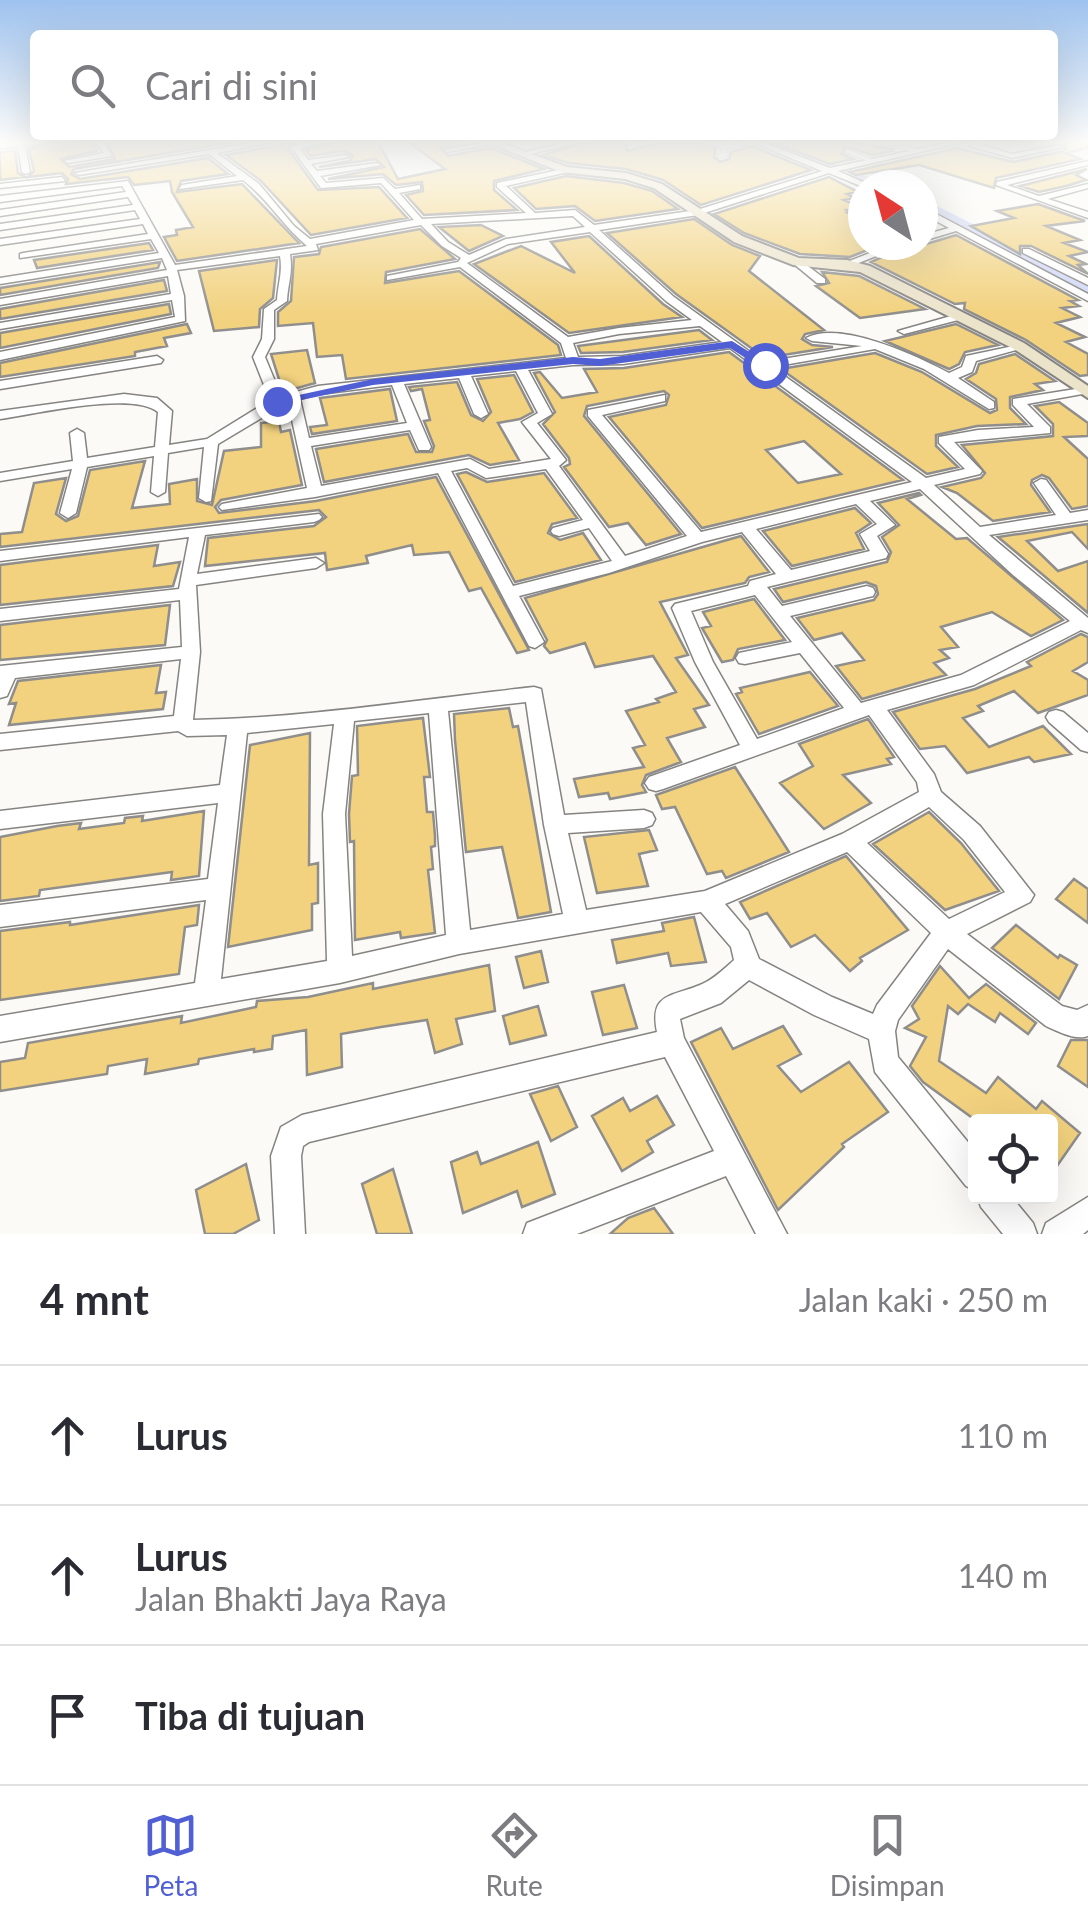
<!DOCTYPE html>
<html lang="id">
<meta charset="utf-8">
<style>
:root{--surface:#fff;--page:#f7f7f7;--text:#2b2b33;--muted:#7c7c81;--line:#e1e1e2;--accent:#515fd5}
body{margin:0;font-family:Lato,sans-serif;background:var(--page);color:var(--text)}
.controls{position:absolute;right:30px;bottom:30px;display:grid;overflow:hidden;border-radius:10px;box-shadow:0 10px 40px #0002}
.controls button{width:90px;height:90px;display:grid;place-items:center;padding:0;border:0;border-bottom:2px solid var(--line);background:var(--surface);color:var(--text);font:50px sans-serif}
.compass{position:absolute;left:848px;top:170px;width:90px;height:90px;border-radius:50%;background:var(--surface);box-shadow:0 10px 40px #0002;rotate:324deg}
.stop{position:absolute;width:30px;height:30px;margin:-22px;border:8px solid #515fd5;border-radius:50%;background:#fff}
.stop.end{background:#515fd5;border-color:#fff;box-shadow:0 2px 10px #0008}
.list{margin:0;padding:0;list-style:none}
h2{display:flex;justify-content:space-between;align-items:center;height:130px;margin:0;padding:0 40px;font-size:42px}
h2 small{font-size:32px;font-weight:400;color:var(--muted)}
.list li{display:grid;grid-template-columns:65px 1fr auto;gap:30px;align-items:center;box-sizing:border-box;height:140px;padding:0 40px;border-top:2px solid var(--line)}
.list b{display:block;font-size:38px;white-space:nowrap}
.list p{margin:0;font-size:32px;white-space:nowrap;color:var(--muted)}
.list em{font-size:32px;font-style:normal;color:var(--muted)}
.icon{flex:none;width:55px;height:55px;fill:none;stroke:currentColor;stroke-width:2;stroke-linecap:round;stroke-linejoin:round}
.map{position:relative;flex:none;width:1088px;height:1234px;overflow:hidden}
.search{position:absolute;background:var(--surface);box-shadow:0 10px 40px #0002;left:30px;right:30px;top:30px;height:110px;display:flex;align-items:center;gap:25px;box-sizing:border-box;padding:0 35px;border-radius:10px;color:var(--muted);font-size:38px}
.sheet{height:550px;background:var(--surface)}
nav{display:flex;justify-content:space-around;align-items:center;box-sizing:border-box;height:140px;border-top:2px solid var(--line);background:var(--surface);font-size:28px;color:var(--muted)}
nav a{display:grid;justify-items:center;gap:5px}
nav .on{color:var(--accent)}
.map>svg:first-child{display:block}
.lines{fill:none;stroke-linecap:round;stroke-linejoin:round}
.river{fill:#d0d8f7;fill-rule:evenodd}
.building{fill:#f2d27f;stroke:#8f8e8c;stroke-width:2.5;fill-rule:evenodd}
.lane-casing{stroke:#858482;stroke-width:5}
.street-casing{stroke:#858482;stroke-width:3}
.secondary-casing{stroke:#858482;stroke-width:4}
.lane{stroke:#fff;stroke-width:4}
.street{fill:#fff;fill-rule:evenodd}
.secondary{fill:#ece3cb;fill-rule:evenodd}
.route{fill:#515fd5}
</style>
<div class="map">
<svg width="1088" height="1234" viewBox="0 0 1088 1234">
<rect width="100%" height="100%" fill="#fbfaf6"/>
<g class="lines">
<path class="river" d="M758 142H780L888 185H863Z
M923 199 1088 282V298L923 212Z"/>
</g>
<path class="building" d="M52 142H91L97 151 61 159 69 167 115 159 107 142H233L74 169 71 174 80 179 208 158 228 174 181 181 177 192 242 184 299 243 177 261 164 237 177 235 176 230 193 227 172 192 170 181 134 185 128 177 66 184 68 179 62 173 28 177 34 171 29 149Z
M296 142 288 149 318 190 379 187 407 218 311 235 261 181 226 155Z
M337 142H378L398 179 445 169 409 142H454L456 144 440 148 448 156 491 148 544 169 494 181V190L517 210 424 215 406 195 423 191 422 182 396 185 383 174 328 179 384 167 376 159 319 167 350 161 353 156 344 151 310 156 306 150Z
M585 142H626L627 151 664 142 699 143 716 148 714 157 720 162 729 159 731 152 751 146 811 170 701 205 663 180 626 169 568 163 544 155Z
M772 142H853L895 150 872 155 845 146 842 154 853 159 830 164Z
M1061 142H1086L1087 148 1066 153 1080 159 996 178 994 188 919 165 856 175 850 172 957 148 1013 162 1064 151 1067 146Z
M15 151 18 173 25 177 0 180V152Z
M1087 169 1076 175 1086 180 1066 186 1039 192 1020 186Z
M566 176 624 183 652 191 678 209 595 221 575 206 536 209 514 188Z
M829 177 858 192 847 194 855 198 844 200 863 208 847 210 852 213H848L863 222V245H880L850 257 800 254 744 233 714 214Z
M1038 204 1085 221 1046 226 1080 240 1064 243 1088 252 1069 256 1086 264 1078 265 1088 274 1031 246H1020V254L971 226 1014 218 997 211Z
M694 219 732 245 760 256 749 271 824 330 805 334 802 339 812 345 833 347 765 358 676 294 607 233Z
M481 225 503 236 469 251 439 227Z
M420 229 455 259 386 272 385 283 459 271 558 345 561 355 346 379 342 355 317 357 313 323 278 326V312L291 301 294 257 319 254 321 247Z
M956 235 1078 300 1070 301 1079 306 1062 308 1080 317 1056 323 1085 337 1066 342 1088 354V375L1080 376 1026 340 964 309 965 303 955 304 871 262 908 245H923Z
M589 236 663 304 682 317 569 333 474 264 521 246 575 273 551 242Z
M149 243 153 250 37 268 34 260Z
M277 260 273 298 260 309 259 327 214 331 199 271Z
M160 262 158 268 0 295V288Z
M822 272 859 276 925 309 860 318 816 286 829 283Z
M164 280 167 291 0 319V309Z
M169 304 171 314 0 348V333Z
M187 324 191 333 164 338 167 346 135 352V356L0 377V363Z
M956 324 998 345 965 352 959 364 949 369 885 341Z
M699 330 712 340 623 352 581 353 578 346Z
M307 350 315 383 283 392 271 354Z
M729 352 903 480 702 528 609 417 666 405 669 395 664 391 587 406 584 416 681 534 646 545 628 523 609 527 564 467 570 464 569 458 543 424 555 412 534 373 540 372 562 398 597 392 584 369 624 368ZM804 441 841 474 798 483 766 450Z
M875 353 922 372 990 413 997 410 996 399 966 379 976 373 979 364 1015 354 1055 381 1035 384 1043 390 1010 397V408L1026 424 977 426 936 435V446L958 467 927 474 781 369Z
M514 375 533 412 520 419 498 423 519 460 490 465 469 455 324 482 316 449 408 434 416 452H432L434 446 424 421 430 420 422 389 411 391 409 387 457 382 471 415 483 421 491 412 477 379Z
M390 389 397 421 312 434 310 427 327 425 320 398Z
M1059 402 1088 423V436L1064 437 1088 459V506L1072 509 1049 478 1042 475 1032 480 1031 485 1050 512 993 521 957 493 942 487 981 478 985 473 962 445 1053 436V424L1035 406Z
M279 421 281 432 290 430 302 485 221 500 215 507 219 513 316 501 436 477 529 650 517 653 481 588 469 591 449 552 414 555 412 545 366 556 368 563 327 570 325 553 205 566 208 538 314 526 326 517 319 510 0 547V534L22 532 34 483 66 478 56 514 66 521 78 516 90 470 145 461 132 508 170 504 169 484 197 479V501L212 505 224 451 261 447V423Z
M466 472 487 482 544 473 577 518 552 524 548 533 560 540 583 533 601 560 515 582 457 474Z
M919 493 921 495 907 499 956 539 967 538 1063 620 1031 636 992 612 941 627 958 647 940 650 949 658 934 663 946 675 862 699 836 666 864 660 842 633 814 640 797 618 874 600 878 594 876 586 866 582 783 602 774 589 887 562 891 552 882 537 899 525 878 503Z
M855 508 871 523 856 533 864 549 792 566 763 531Z
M1088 524V549L1072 532 1027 541 1058 571 1088 561V613L998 537Z
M741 536 769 572 749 577 745 583 660 602 688 655 676 658 709 705 694 709 705 727 667 738 681 762 646 775 642 785 646 792 610 799 608 793 579 797 574 779 644 767 633 748 645 745 626 711 659 702 656 699 676 692 653 656 595 667 585 643 550 653 544 646 547 640 525 598Z
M158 545 154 566 180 562 173 586 0 605V565Z
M754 599 785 640 738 649 733 660 722 662 702 628 711 626 703 612Z
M170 605 165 645 0 660V625Z
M1081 634 1088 637V662L1073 671 1088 680V695L1038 713 1014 691 978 706 983 711 963 718 989 747 1043 726 1071 754 1034 762 1029 757 967 773 945 746 920 749 893 712 975 689 1031 666 1027 662Z
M161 665 156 693 166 692 163 709 9 725 16 703 9 704 18 681Z
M810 672 838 706 759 734 736 694 742 692 740 688Z
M509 708 513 727 518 726 551 912 518 918 502 847 466 852 455 740 454 714Z
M423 718 430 777H424L427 812H433L435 836V846L431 847 433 869 428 870 435 933 401 938 400 932 355 940 354 841 350 842 349 814 352 776 358 775 357 726Z
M868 719 894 757 887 759 891 764 843 775 871 803 824 829 780 783 813 766 799 744Z
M310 733 309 865 318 863V903L312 904V930L228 947 250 745Z
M735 767 789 852 726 878 722 871 707 874 675 807 662 809 656 795Z
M204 811 199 876 171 880 172 872 40 890 39 896 0 901V837L57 826 81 823 79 829 124 823 125 818 143 816 142 821Z
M929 812 961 843 999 891 945 910 873 844Z
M649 830 657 850 639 854 648 886 597 893 584 837Z
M846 856 908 930 860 958 862 961 850 971 815 935 791 947 767 913 750 919 740 902Z
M1074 879 1088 889V923L1056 899Z
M199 905 197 925 185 927 179 974 0 1000V931L70 922V925Z
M694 917 706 962 671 966 668 953 617 963 612 940 664 931 662 923Z
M1016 925 1058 958 1060 955 1077 965 1059 999 992 948Z
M541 951 548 982 524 988 516 957Z
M489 965 495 1011 456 1019 462 1044 435 1053 427 1020 381 1027 341 1034 342 1067 307 1075 306 1030 273 1036 272 1049 254 1052V1049L199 1059 198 1064 145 1074 147 1059 108 1066 107 1074 0 1091V1062L25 1058 28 1043 182 1016 181 1023 256 1007 257 1001 308 997 373 983V989Z
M940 966 969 998 986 984 1036 1023 1028 1034 1000 1013 995 1022 968 1004 958 1014 948 1006 939 1061 986 1093 998 1077 1036 1109 1042 1101 1080 1133 1050 1176V1122H978L923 1082 910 1066 926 1037 905 1028 919 1019 912 1006Z
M624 985 637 1028 603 1035 592 992Z
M538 1006 546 1035 510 1044 503 1016Z
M783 1026 801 1054 778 1066 801 1092 849 1062 888 1112 842 1144 844 1147 778 1210 691 1042 721 1028 733 1049Z
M1071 1040H1088V1087L1058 1066Z
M558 1086 577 1127 551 1141 530 1094Z
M657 1096 674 1125 647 1141 653 1152 622 1171 592 1116 623 1098 630 1111Z
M538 1142 555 1194 522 1207 517 1191 463 1213 451 1162 477 1152 481 1164Z
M246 1164 259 1220 233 1234H205L196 1190Z
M393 1169 412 1234H377L362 1184Z
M654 1208 673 1234H610L628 1218Z"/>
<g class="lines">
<g class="lane-casing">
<path id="lane" d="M888 142 916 151
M847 151 872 161
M720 156 726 154 722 148 747 142"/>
</g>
<g class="street-casing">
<path id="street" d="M48 142 25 146 30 172 26 174 22 172 18 147 0 148V144Z
M95 142H103L112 156 68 163 64 161 104 153Z
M255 142H272L217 153 259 184 294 226 310 239 414 220 381 183 321 188 291 147 311 142H326L300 148 308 160 345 155 349 157 311 164 317 171 377 163 381 165 320 176 326 183 383 178 395 189 420 185V189L399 193 422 219 526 213 497 187V183L568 168V172L506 186 535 213 575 210 594 225 697 210 822 171 752 142H762L830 168 950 142H964L838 171 870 185 863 187 829 173 698 215 599 230 674 297 764 362 862 346 812 341 806 338C840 320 917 356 949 373L962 367 966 356 1023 344V348L976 361 972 372 958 378 994 402V408L989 409 924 369 875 349 772 367 926 478 965 469 939 443V437L978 430 1034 427 1013 405V399L1088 387V393L1027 404 1050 427V433L954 442 982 471 980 474 934 485 980 527 1056 515 1034 483 1041 479 1046 480 1070 513 1088 510V520L989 535 1088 618V633L1081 630 974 685 887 710 934 774 941 792 980 826 1034 895 1030 902 967 934 1062 1006 1077 1010 1088 1005V1036C1076 1041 1057 1031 1046 1026L948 949 898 1020 895 1031 898 1057 976 1152V1191L966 1186 875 1072 869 1039 814 1015 749 980 721 1003 680 1019 684 1038 787 1234H756L726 1176 577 1234H523L527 1223 714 1151 665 1057 309 1142 303 1146 301 1156 305 1234H275L271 1156 281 1127 302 1115 657 1032C649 993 671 997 700 985 713 980 724 969 734 960L731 947 701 912 459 954 340 983 0 1042V1016L195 983 206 900 0 927V905L208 879 218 803 0 829V811L220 785 227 735 187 736 178 731 0 750V734L174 716 181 659 15 678 7 696 0 698V666L182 647 180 600 0 621V609L179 589 189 537 0 561V551L319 514 322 517 319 520 314 522 205 535 197 574 316 558 324 563 316 568 196 585 200 652 193 720C308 718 421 699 534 687L541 689 564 815 644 810 652 813 655 819 652 825 644 828 568 833 586 910 705 891 842 834 919 792 917 782 869 715 663 789 656 791 649 789 645 783 649 777 740 745 695 662 672 608 675 604 748 586 750 581 776 574 742 532 702 542 609 573 519 596 544 642 535 648 529 646 438 473 315 497 222 510 219 507 222 504 307 488 288 402 218 444 211 501 206 502 199 498 204 447 168 453 165 492 158 496 151 492 154 456 87 467 76 513 68 518 60 513 72 469 0 481V473L73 461 70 433 77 429 84 433 87 458 155 447 158 412C132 391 36 414 0 419V411L124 394 157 398 172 411 169 445 207 439 270 400 253 357 262 339 264 309 277 300C278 283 283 272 280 256L177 270 184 296 185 321 0 360V352L175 317 172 300 0 329V323L171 294 168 276 0 305V299L167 270 162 258 0 284V278L159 253 151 239 20 258V254L23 253 148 234 143 224 0 245V239L140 219 135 210 0 230V224L133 205 128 197 0 216V210L126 192 122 186 0 202V196L128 181 175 265 307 246C283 226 267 198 243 180L179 189 182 185 237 176 209 154 79 175 75 173ZM573 216 585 227 506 239 469 255 448 242 431 224ZM421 225 442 246 461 258 458 262 387 276V280L460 267 561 343 566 358 318 386 281 396 265 357 274 339V310L287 301C288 282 293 274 290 254L318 250 316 244ZM590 232 666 301 692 320 619 328 568 337 467 263 508 244ZM700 326 722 342 623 356 578 357 573 343 619 334ZM730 348 912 482 701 532 602 415 665 401V395L588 410V416L687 536 625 556 559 466 566 460 537 423 552 414 528 370 573 365 623 364ZM516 371 538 413 522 422 551 459 489 469 470 459 321 486 311 446 410 430 419 450H429L431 447 404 384 459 378 474 414 481 418 488 414 471 376ZM392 385 407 423 309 438 300 399 319 394ZM467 468 486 478 546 469 583 520 553 528 551 531 553 534 559 536 589 528 612 561 513 586 451 471ZM920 489 1013 575 1070 621 961 675 861 703 790 616 873 596 875 592 873 588 867 586 782 606 767 587 886 558 888 554 877 536 895 525 870 501ZM856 504 877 524 860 534 870 551 791 570 756 529ZM755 595 792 642 739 653 736 658 739 663 745 664 800 653 844 708 757 739 713 662 691 611ZM526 702 544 825 563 914 470 930 448 711ZM429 713 446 935 352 956 345 814 354 721ZM334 724 323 814 327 961 221 979 247 733ZM929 807 964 840 1005 892 949 919 867 843ZM847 852 931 933 877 1005 873 1014 832 997 759 959 748 931 725 904Z
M487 142 498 143 447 152 443 150Z
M567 142H581L522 156 518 154Z
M972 142 1012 154 1059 145 1063 147 1012 158 969 146Z
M1088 161V165L1007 185 1039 196 1088 184V188L1048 199 1088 212V218L996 185 997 182Z
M62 177 65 181 0 188V184Z
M923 207 1088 294V301L956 231 923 241V235L949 228 923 214Z
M890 245H904L851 266 842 264Z
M1023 249H1029L1088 278V285L1023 253Z
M794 260H800L825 279V283H817L794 264Z
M958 314 964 317 962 319 904 334 898 331Z
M157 356 163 360 161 363 0 389V381Z
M1056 710 1063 712 1088 733V752L1081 750 1049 722 1046 717 1049 712Z
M977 1196H1011L1033 1223 1037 1234H1003L981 1207Z
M1088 1197V1230L1083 1234H1042L1046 1223Z"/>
</g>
<g class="secondary-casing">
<path id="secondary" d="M486 142H499L567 167 626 173 662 184 742 236 799 258 847 260 870 266 1024 343 1088 386V398L1014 349 860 272 793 265 734 242 654 188 625 179 561 172Z"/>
</g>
<use href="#lane" class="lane"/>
<use href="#street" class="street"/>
<use href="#secondary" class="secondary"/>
</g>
<linearGradient id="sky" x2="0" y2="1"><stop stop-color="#9ec2ee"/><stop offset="0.45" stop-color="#fdfdfb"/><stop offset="1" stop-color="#fdfdfb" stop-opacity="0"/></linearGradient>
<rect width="1088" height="315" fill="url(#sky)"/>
<path class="route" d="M732 341 770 365 761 368 730 348 600 366 573 364 373 385 277 405 271 401 373 379 573 357 600 359Z"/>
</svg>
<div class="controls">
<button><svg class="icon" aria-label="locate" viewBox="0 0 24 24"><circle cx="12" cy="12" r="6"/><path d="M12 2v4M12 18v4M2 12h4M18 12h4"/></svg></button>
</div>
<svg class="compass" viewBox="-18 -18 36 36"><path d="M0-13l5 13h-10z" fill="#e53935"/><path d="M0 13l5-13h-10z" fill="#7c7c81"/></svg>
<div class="stop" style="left:765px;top:365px"></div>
<div class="stop end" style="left:277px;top:401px"></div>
<div class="search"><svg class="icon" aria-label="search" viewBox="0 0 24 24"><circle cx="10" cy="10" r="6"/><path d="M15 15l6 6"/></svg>Cari di sini</div>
</div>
<section class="sheet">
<h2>4 mnt<small>Jalan kaki · 250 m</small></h2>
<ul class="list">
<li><svg class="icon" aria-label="ahead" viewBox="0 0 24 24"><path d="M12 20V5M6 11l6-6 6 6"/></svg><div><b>Lurus</b></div><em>110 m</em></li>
<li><svg class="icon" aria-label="ahead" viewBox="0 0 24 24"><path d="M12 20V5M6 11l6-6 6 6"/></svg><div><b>Lurus</b><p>Jalan Bhakti Jaya Raya</p></div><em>140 m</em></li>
<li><svg class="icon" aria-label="arrive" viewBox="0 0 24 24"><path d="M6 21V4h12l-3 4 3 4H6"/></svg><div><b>Tiba di tujuan</b></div></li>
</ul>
</section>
<nav>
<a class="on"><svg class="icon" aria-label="map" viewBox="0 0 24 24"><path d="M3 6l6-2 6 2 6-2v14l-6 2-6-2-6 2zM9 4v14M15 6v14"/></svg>Peta</a>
<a><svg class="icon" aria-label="directions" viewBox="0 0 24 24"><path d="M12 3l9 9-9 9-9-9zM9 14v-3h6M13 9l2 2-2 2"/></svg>Rute</a>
<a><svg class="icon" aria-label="saved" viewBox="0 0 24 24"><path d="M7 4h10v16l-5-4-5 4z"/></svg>Disimpan</a>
</nav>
